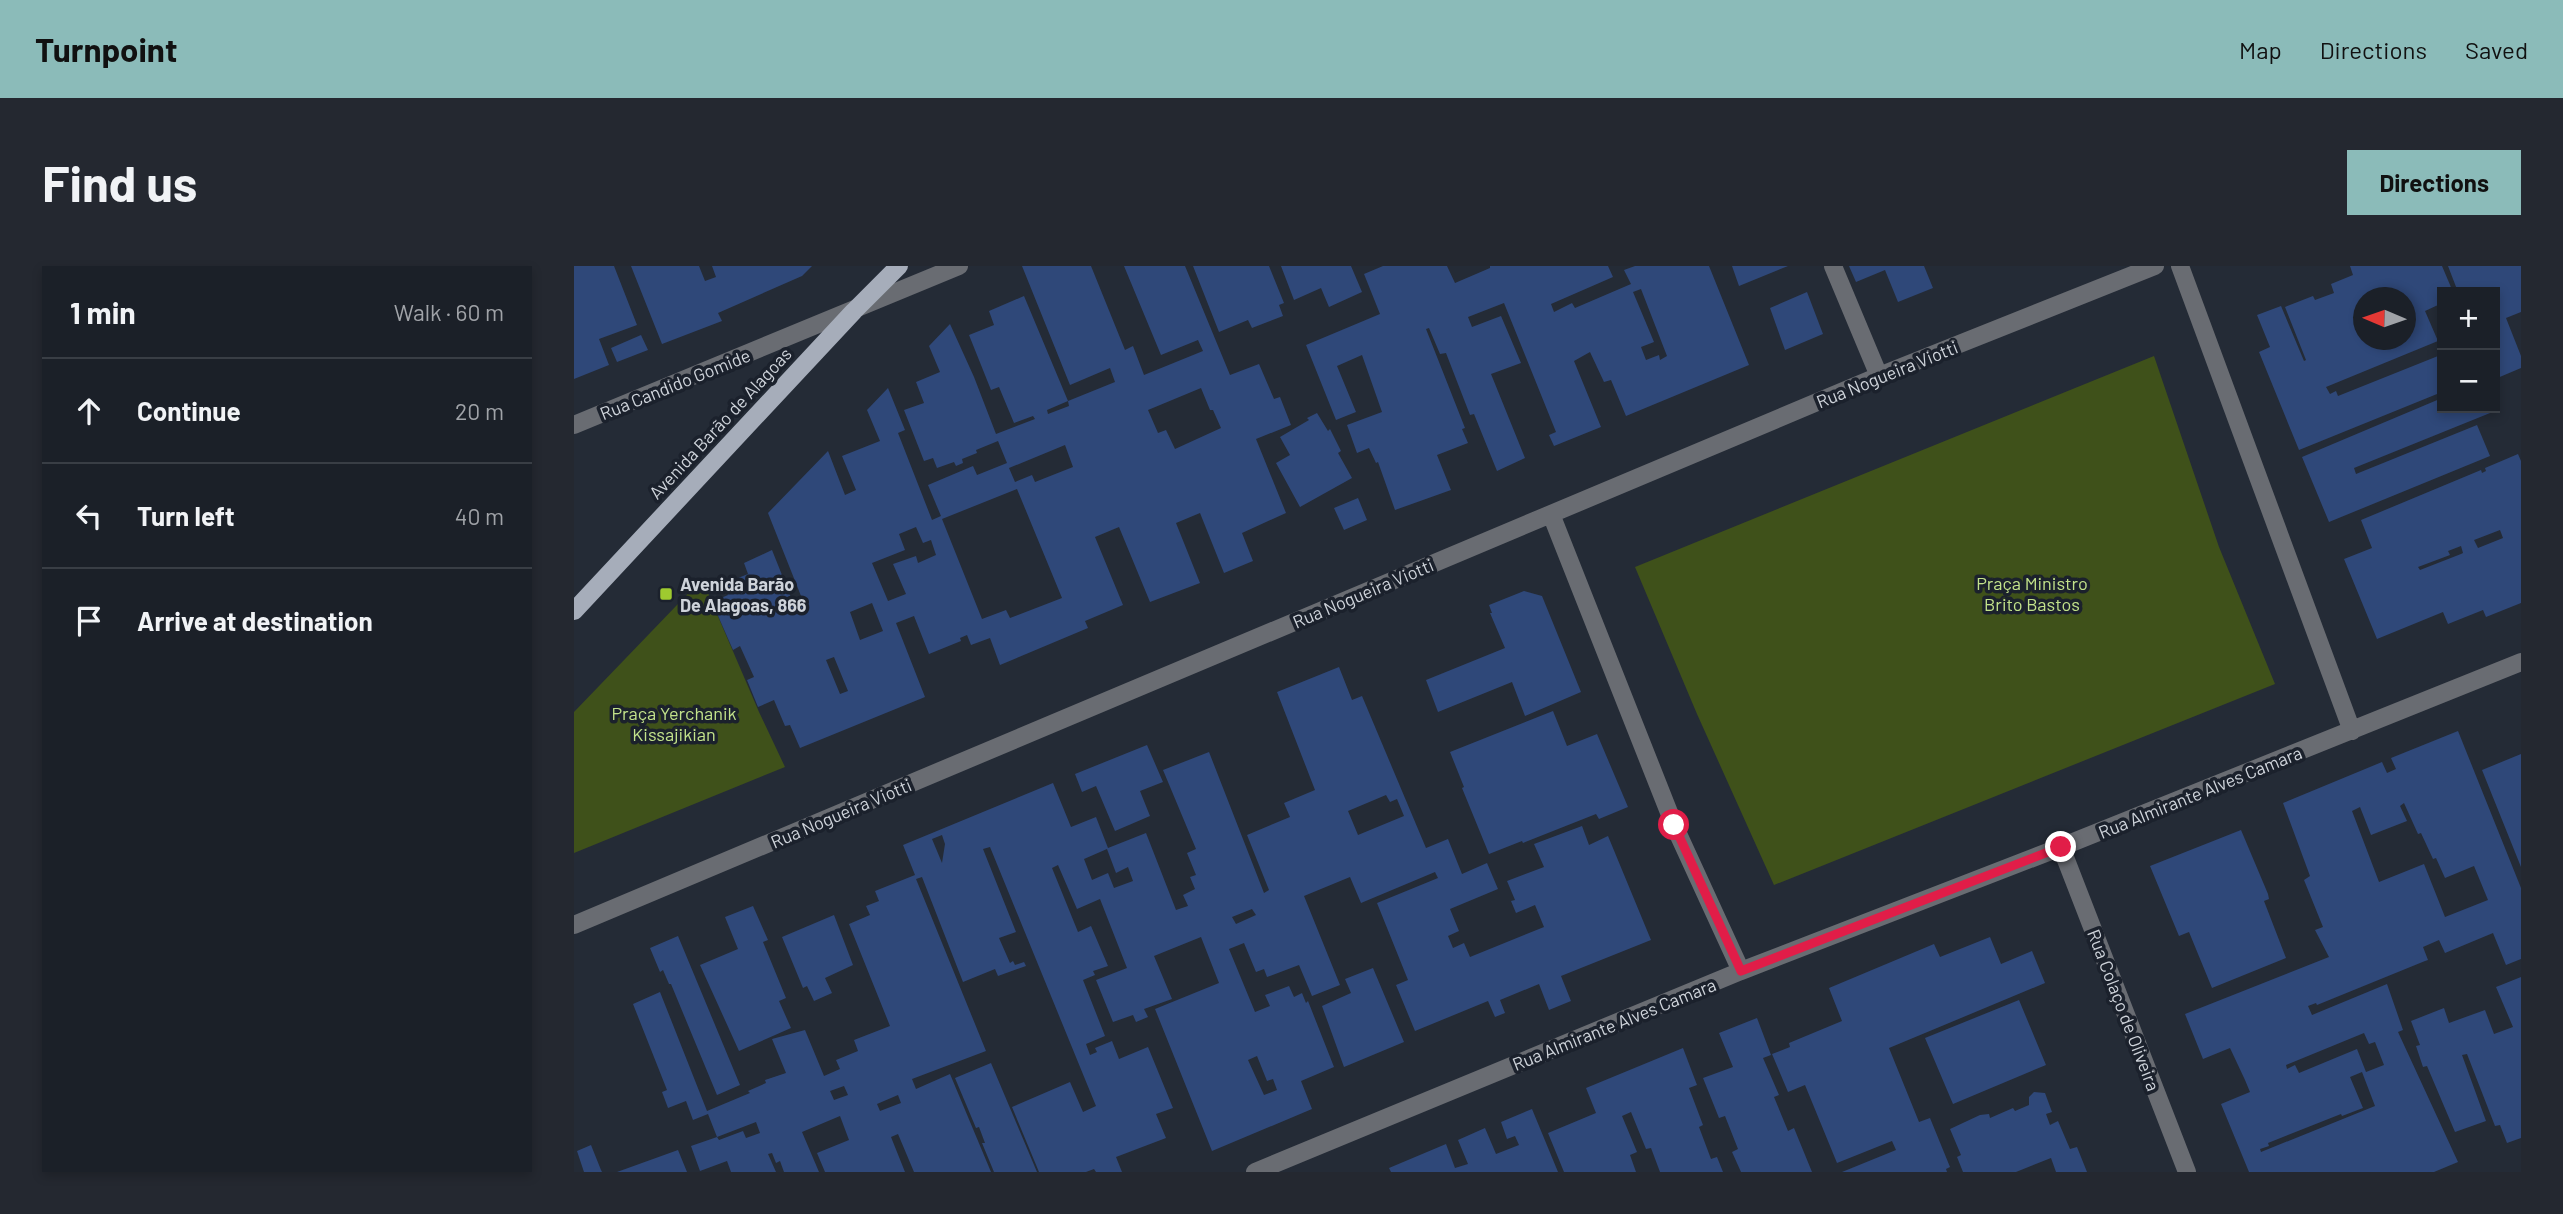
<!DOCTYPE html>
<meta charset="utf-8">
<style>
:root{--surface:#1b2028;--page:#242830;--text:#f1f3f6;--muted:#a0a3a8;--line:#393e45;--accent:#8bbbb9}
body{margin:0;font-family:Barlow,sans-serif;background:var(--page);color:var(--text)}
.controls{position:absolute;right:21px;top:21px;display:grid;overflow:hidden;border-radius:0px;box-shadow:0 4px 10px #0003}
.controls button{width:63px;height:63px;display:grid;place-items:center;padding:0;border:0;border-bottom:2px solid var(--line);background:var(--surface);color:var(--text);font:35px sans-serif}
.compass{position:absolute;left:1779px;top:21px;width:63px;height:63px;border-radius:50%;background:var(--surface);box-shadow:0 4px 10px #0003;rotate:272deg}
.stop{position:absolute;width:21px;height:21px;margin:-16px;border:5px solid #e11d48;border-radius:50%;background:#fff}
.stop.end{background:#e11d48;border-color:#fff;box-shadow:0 2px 7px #0008}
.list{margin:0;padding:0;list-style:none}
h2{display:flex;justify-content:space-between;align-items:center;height:91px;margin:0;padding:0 28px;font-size:30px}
h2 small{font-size:23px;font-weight:400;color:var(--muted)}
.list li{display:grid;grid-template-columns:46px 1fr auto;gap:21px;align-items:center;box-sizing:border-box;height:105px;padding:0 28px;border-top:2px solid var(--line)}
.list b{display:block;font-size:26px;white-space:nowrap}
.list em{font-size:23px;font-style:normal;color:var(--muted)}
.icon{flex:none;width:38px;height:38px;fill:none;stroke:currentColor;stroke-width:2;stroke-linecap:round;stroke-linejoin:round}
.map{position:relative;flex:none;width:1947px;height:906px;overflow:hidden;border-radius:0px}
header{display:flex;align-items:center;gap:42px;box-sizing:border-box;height:98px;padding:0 35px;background:var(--accent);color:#111}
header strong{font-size:33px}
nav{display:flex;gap:38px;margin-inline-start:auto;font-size:24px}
.intro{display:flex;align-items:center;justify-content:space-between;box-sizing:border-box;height:168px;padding:0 42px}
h1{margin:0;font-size:49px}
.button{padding:18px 32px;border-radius:0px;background:var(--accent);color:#111;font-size:24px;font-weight:700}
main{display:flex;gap:42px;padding:0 42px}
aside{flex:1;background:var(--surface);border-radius:0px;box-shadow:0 4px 10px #0003}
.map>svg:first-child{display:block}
.green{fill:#3f511a}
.building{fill:#2f4879;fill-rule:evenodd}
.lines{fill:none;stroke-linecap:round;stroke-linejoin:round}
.minor{stroke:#696c72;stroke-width:18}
.major{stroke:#a6adba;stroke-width:18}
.route{stroke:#e11d48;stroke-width:9}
.poi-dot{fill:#9eca2f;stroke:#1b212c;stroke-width:2.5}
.labels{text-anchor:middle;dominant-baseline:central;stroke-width:7;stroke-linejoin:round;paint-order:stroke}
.street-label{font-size:18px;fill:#ced3da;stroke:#1b212c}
.park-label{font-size:18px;fill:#c3e38b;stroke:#1b212c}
.poi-label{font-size:18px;font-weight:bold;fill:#ced3da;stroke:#1b212c;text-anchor:start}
</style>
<header>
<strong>Turnpoint</strong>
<nav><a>Map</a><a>Directions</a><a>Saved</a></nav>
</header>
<div class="intro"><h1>Find us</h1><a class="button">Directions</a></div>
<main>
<aside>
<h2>1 min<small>Walk · 60 m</small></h2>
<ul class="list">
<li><svg class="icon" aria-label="ahead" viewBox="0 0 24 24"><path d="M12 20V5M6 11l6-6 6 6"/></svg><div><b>Continue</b></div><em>20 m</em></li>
<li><svg class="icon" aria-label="left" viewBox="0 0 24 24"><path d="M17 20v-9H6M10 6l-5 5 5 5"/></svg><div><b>Turn left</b></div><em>40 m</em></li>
<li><svg class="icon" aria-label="arrive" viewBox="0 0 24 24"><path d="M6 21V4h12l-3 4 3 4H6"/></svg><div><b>Arrive at destination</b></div></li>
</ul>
</aside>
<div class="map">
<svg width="1947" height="906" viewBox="0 0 1947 906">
<rect width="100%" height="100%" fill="#242b36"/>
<path class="green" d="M1580 90 1645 281 1701 418 1200 619 1123 448 1061 301Z
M128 313 185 446 211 501 0 587V446Z"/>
<path class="building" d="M0 0H40L63 59 25 73 35 99 0 113Z
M57 0H125L131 15 142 11 138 0H238L228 10 144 47 148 55 88 78Z
M448 0H517L551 84 559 80 570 109 629 85 624 74 587 89 550 0H611L656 109 685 98 700 133 706 131 717 159 682 173 712 247 668 267 679 295 650 307 626 247 602 257 626 317 576 336 545 261 521 271 549 339 511 355 514 362 426 399 416 372 397 379 393 369 386 372 387 375 355 388 340 350 322 357 351 431 226 482 216 459 211 460 200 434 184 441 173 414 180 411 166 380 159 384 138 336 154 329 149 318 174 308 170 297 198 284 220 339 229 335 194 247 254 185 271 229 282 224 268 190 306 175 293 144 314 122 331 164 324 167 358 254 367 250 354 219 399 200 403 209 433 197 424 175 402 184 403 187 388 193 389 197 382 200 380 196 363 202 359 192 350 195 330 144 350 137 342 116 366 106 355 80 376 58 400 111 422 168 461 153 459 150 440 157 425 121 417 124 395 69 420 59 415 45 450 30 494 135 473 144 474 148 495 140 494 135 541 116 536 102 496 119ZM627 122 636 144H639L647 162 601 183 592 164 584 167 574 144ZM491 179 499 201 461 216 458 209 441 216 435 202ZM443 223 488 332 436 352 432 344 408 353 368 253ZM342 261 349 277 357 274 362 289 344 297 342 290 319 298 332 328 314 335 298 297 331 284 325 268ZM298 337 309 365 286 374 276 346ZM260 391 274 425 266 428 252 394Z
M619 0H695L710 37 705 39 709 50 678 62 674 54 645 66Z
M707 0H777L788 26 755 41 747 22 720 34Z
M809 0H873L881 17 916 2V0H1034L1039 11 977 38 980 46 998 37 1001 42 1057 18 1050 4 1061 0H1135L1175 99 1052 150 1037 114 1030 116 1016 86 1000 95 1027 161 980 180 975 169 982 166 930 37 894 51 898 61 927 50 947 97 917 108 951 192 923 205 900 148 896 149 872 87 866 88 855 62 852 63 891 162 888 163 894 177 863 189 877 224 821 244 804 196 802 197 795 182 783 187 773 159 808 146 788 89 763 100 782 146 762 154 732 79 806 48 790 8ZM1067 23 1093 90 1086 94 1085 89 1072 94 1067 81 1080 76 1059 26Z
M1158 0H1214L1165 20Z
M1275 0H1350L1359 22 1324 36 1311 4 1282 16Z
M1776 0H1868L1879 26H1868V49L1864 39 1851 45 1864 75 1752 121 1756 128 1762 125 1764 130 1864 90 1868 101V126L1725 184 1685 86 1696 81 1683 49 1707 40 1730 95 1732 94 1711 41 1739 30 1741 34 1760 27 1757 18 1779 9ZM1790 32H1832V74H1789Z
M1874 0H1947V46L1932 52 1947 90V102L1921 113V26H1884Z
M1233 26 1249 68 1211 84 1196 42Z
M67 69 74 84 43 96 37 82Z
M1921 130 1926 143 1780 202 1782 208 1903 159 1916 190 1755 256 1728 191 1868 132V142H1921Z
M743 147 754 165 756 163 767 185 764 187 778 212 726 241 702 197 716 189 706 171 735 154 733 152Z
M1944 188 1947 195V337L1912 351 1909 344 1874 358 1869 346 1803 373 1770 293 1798 282 1787 254 1907 204 1908 207 1912 205 1911 202ZM1926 264 1929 272 1904 282 1900 274ZM1887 280 1889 287 1887 288 1846 304 1844 301 1876 289 1874 285Z
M784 232 793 254 770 264 760 242Z
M950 325 968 330 1007 426 951 450 938 416 864 446 852 414 931 382 916 347H918L915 339Z
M765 401 778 434 788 430 852 582 874 573 888 608 913 597 924 623 876 643 885 665 874 670 879 682 890 677 896 691 970 661 961 639 942 647 937 635 941 634 933 615 970 601 960 578 1008 560 1015 579 1034 570 1077 674 987 710 997 735 975 744 965 718 926 734 931 747 921 751 914 735 841 765 822 719 834 714 803 637 864 612 861 606 787 637 776 611 730 630 766 719 738 730 725 699 693 711 690 703 682 706 670 677 655 683 681 746 696 740 691 729 715 720 720 731 728 727 732 737 734 735 760 801 727 815 738 843 638 885 581 743 645 717 627 671 580 690 598 733 570 743 574 751 562 756 559 749 539 756 522 714 553 702 526 633 503 643 484 599 478 602 504 666 517 660 534 700 519 705 521 709 509 714 531 770 512 778 516 789 523 786 521 782 538 775 545 793 574 781 599 842 582 848 592 872 542 891 548 906H522L520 903 512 906H465L438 841 496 816 509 846 522 840 416 581 409 583 442 666 425 672 436 697 439 695 441 699 450 696 452 700 424 710 421 703 389 716 348 611 342 613 412 785 338 813 342 823 376 808 417 906H340L324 868 317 871 331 906H251L243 887 275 874 266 850 228 866 245 906H210L206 895 202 897 198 887 194 888 202 906H157L153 895 126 905 117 880 143 871 145 874 169 865 172 872 186 867 182 856 143 871 134 848 119 854 112 835 94 842 88 826 93 824 59 738 86 726 133 845 176 827 174 825 192 817 191 814 212 807 198 773 231 764 250 810 266 803 262 794 284 785 280 774 316 760 275 658 296 649 292 640 305 635 301 625 341 609 329 579 479 517 497 561 522 551 534 582 572 567 602 644 614 640 609 629 621 623 616 611 622 609 613 587 622 583 589 504 635 486 690 627 695 624 673 569 716 551 710 537 741 524 703 426ZM812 529 816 536 823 533 830 550 784 569 774 545ZM368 569 371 578 368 597 358 573ZM533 583 542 607 554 601 559 615 540 622 534 607 518 614 510 593ZM678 643 682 649 662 658 658 651ZM683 790 693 815 699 813 703 824 690 829 674 794ZM270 820 274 829 260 834 256 825ZM324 829 327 837 306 845 303 838Z
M979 445 993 480 1023 468 1054 541 1025 553 1022 548 949 577 948 575 915 588 888 522 890 521 876 486Z
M1884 465 1947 622V693L1932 699 1919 667 1871 687 1865 674 1849 681 1854 694 1851 695 1743 739 1742 737 1734 740 1738 749 1813 718 1829 764 1824 766 1884 896 1860 906H1675L1647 838 1676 826 1671 814 1656 782 1629 793 1611 748 1755 691 1741 664 1749 661 1730 614 1736 610 1709 537 1808 496 1813 507 1822 503 1817 492ZM1830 537 1844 568 1847 567 1859 593 1862 592 1871 612 1900 600 1914 634 1871 651 1850 598 1805 616 1778 545 1786 541 1797 569 1833 555 1826 540ZM1790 767 1795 778 1801 776 1810 799 1792 806 1783 783 1725 807 1721 799 1713 803 1712 799ZM1788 806 1801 840 1687 886 1686 883 1695 880 1694 877 1767 848 1768 850 1789 842 1776 811Z
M573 479 589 516 566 525 576 550 541 565 522 520 508 526 501 508Z
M1947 488V601L1908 504Z
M1667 564 1694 628 1695 633 1690 635 1712 692 1638 722 1615 666 1605 670 1576 600Z
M179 640 194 674 189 676 212 732 205 735 217 762 165 785 126 699 164 683 151 651Z
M260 649 279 699 251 712 258 727 240 735 233 720 229 722 208 671Z
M104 670 166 819 143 829 97 718H95L89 704 86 706 76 682Z
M1416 671 1427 698 1458 685 1471 717 1315 782 1345 856 1356 852 1376 901 1372 903 1373 906H1268L1322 884 1318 875 1263 897 1231 819 1214 826 1198 788 1216 781 1215 777 1268 755 1255 722 1360 678 1366 691Z
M799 702 830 776 770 801 748 740 777 727 771 713Z
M1947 711V872L1933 877 1926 859 1921 860 1893 788 1888 789 1912 855 1881 866 1853 800 1849 801 1842 780 1846 779 1837 755 1870 742 1875 757 1911 744 1920 768 1939 761 1922 721Z
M1445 734 1472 799 1379 838 1351 772Z
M1183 752 1197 789 1189 792 1205 829 1200 831 1214 865 1220 862 1238 906H1167L1158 886 1164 883 1151 850 1145 852 1129 812 1159 801 1145 767Z
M1109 782 1123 819 1115 822 1129 859 1125 861 1137 893 1143 891 1149 906H1086L1077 882 1072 883 1057 846 1048 850 1063 886 1056 889 1062 906H990L974 867 1022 847 1012 822Z
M417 797 463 906H420L408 877H411L405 861 402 862 381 812Z
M1460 826 1471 827 1478 846 1472 848 1476 859 1484 855 1496 883 1503 881 1513 906H1482L1477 892 1442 906H1389L1383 891 1387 889 1376 863 1406 849 1415 848 1416 852 1439 842 1441 845 1455 839V831Z
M958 843 984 906H817L815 902 872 878 881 902 894 898 884 874 911 862 922 888 945 879 941 870 933 873 927 856Z
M17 879 27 904 28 906H10L3 885Z
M104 884 113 906H43Z"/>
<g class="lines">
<path class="minor" d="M1259 0 1305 110
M1606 0 1778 465
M0 159 385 0
M977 248 1100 559 1167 705
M1487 581 1613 906
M0 659 1305 110 1581 0
M681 906 1167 705 1487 581 1947 396"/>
<path class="major" d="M0 345 280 45 325 0"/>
</g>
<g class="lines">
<path class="route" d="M1100 559 1167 705 1487 581"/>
</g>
<rect class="poi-dot" x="85" y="321" width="14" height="14" rx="3.5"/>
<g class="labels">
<g class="street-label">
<text transform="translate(1313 108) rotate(-22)">Rua Nogueira Viotti</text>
<text transform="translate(101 118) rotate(-22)">Rua Candido Gomide</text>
<text transform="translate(146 157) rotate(-47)">Avenida Barão de Alagoas</text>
<text transform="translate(789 327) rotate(-23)">Rua Nogueira Viotti</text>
<text transform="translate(1626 526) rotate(-22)">Rua Almirante Alves Camara</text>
<text transform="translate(267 547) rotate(-23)">Rua Nogueira Viotti</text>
<text transform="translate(1550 744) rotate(69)">Rua Colaço de Oliveira</text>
<text transform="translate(1040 758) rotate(-22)">Rua Almirante Alves Camara</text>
</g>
<g class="park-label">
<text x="1458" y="317">Praça Ministro<tspan x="1458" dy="21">Brito Bastos</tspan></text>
<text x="100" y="447">Praça Yerchanik<tspan x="100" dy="21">Kissajikian</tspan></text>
</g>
<g class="poi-label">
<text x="106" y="318">Avenida Barão<tspan x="106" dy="21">De Alagoas, 866</tspan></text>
</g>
</g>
</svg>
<div class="controls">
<button>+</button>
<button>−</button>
</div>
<svg class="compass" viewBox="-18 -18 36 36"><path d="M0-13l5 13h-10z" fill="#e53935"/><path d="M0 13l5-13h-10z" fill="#a0a3a8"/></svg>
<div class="stop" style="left:1100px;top:559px"></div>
<div class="stop end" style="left:1487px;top:581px"></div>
</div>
</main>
